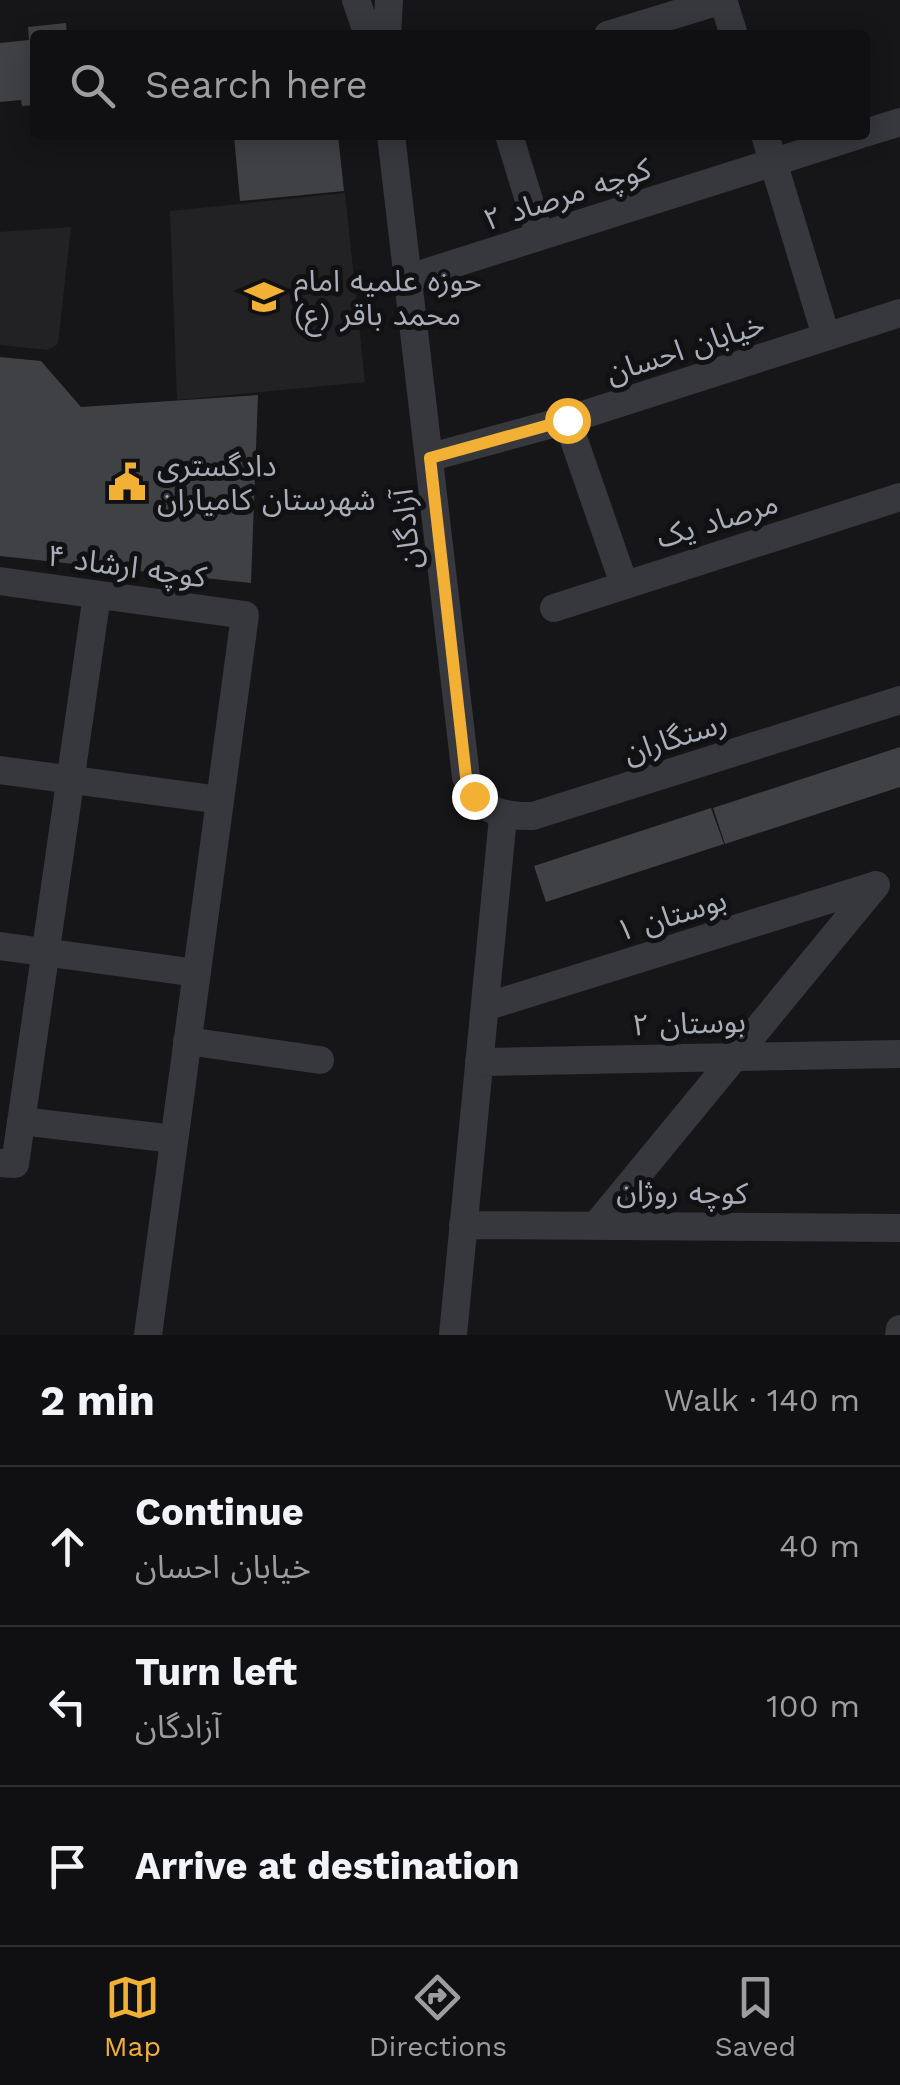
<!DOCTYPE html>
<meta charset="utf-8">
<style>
:root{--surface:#101012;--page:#19191b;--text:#f1f3f6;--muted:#9c9d9f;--line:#303032;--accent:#f2b134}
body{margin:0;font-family:"Work Sans","Noto Sans Arabic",sans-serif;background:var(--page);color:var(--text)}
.stop{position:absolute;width:30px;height:30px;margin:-22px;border:8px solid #f2b134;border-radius:50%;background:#fff}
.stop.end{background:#f2b134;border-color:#fff;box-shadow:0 2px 10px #0008}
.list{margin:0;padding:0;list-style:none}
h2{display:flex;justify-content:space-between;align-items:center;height:130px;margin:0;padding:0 40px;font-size:42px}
h2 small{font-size:32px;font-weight:400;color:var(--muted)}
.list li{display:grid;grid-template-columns:65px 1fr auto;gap:30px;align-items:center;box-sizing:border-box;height:160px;padding:0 40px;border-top:2px solid var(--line)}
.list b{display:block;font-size:38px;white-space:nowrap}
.list p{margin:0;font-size:32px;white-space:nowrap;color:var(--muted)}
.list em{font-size:32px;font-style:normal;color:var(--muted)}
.icon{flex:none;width:55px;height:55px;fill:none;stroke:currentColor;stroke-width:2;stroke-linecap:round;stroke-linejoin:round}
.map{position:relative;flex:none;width:900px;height:1335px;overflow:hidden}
.search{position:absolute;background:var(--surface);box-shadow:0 5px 25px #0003;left:30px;right:30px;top:30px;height:110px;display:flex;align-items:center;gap:25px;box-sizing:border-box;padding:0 35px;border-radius:10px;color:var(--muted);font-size:38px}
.sheet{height:610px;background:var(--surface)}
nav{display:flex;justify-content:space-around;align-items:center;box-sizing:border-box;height:140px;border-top:2px solid var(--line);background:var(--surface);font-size:28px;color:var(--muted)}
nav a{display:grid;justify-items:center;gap:5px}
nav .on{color:var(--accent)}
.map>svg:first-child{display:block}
.built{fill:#222225}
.building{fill:#404145}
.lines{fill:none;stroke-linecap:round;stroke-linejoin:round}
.street{stroke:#37383d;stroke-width:28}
.route{stroke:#f2b134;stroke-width:12}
.labels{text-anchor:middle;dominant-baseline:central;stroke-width:10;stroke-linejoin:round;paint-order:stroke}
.street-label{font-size:30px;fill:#a8adb8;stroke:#111113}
.poi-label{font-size:30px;fill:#a8adb8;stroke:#111113;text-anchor:start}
</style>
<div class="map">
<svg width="900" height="1335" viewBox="0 0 900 1335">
<rect width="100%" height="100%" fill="#161618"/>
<path class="built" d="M345 193 365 382 177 400 170 211Z
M71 227 58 344 48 350 0 345V232Z"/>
<path class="building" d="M66 23 67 35H35V105L22 106 21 100 0 102V43L29 40 28 27Z
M338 135 344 191 240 201 234 136Z
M0 357 41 361 81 407 258 395 251 583 0 556Z
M900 747V787L725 844 713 808Z
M711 808 724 844 546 902 534 866Z"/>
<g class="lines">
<path class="street" d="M356 0 368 35
M723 0 734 35
M387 35 389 0
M608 35 722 0
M865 133 900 122
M391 135 466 777C480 810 498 817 533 816L900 700
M509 135 540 236
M765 135 826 336
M409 278 859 135
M567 420 624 584
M431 457 567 420 900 313
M0 581 245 615 148 1335
M554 608 900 497
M0 770 220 800
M0 946 197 973
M485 1007 876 885
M187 1041 320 1060
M479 1062 900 1054
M21 1121 174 1139
M0 1163 15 1164 97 595
M598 1223 876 885
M463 1225 900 1228
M453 1335 503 817
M899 1335 900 1329"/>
</g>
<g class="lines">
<path class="route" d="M474 796 466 777 430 458 567 420"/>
</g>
<defs>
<g id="university-bare" transform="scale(3)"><path d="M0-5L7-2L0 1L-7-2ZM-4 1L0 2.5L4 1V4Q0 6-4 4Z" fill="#f2b134" stroke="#111113" stroke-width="2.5" paint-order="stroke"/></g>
<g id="civic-bare" transform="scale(3)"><path d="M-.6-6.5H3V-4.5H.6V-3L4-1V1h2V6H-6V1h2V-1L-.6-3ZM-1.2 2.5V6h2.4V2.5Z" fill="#f2b134" stroke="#111113" stroke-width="2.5" paint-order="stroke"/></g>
</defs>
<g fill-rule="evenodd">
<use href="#university-bare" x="264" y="297"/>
<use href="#civic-bare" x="127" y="482"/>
</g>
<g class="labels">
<g class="street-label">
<text transform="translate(567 194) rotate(-18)">کوچه مرصاد ۲</text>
<text transform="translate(685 348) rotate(-18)">خیابان احسان</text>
<text transform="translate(717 520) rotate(-17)">مرصاد یک</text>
<text transform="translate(406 529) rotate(-96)">آزادگان</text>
<text transform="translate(127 566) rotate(8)">کوچه ارشاد ۴</text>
<text transform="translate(675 737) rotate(-18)">رستگاران</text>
<text transform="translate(671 915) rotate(-17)">بوستان ۱</text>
<text transform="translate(689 1023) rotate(-2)">بوستان ۲</text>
<text transform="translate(682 1192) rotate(1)">کوچه روژان</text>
</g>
<g class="poi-label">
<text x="294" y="280">حوزه علمیه امام<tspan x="294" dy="34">محمد باقر (ع)</tspan></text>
<text x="157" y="465">دادگستری<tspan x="157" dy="34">شهرستان کامیاران</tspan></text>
</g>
</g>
</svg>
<div class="stop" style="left:567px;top:420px"></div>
<div class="stop end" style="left:474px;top:796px"></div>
<div class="search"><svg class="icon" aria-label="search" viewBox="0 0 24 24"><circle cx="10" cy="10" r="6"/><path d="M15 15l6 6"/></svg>Search here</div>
</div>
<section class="sheet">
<h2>2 min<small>Walk · 140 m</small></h2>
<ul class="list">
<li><svg class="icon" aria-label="ahead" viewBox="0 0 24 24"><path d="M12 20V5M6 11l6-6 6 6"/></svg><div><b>Continue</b><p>خیابان احسان</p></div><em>40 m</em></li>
<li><svg class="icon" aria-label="left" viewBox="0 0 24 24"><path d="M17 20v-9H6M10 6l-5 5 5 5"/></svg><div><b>Turn left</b><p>آزادگان</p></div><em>100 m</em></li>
<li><svg class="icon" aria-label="arrive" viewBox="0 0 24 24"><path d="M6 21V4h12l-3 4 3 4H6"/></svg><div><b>Arrive at destination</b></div></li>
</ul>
</section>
<nav>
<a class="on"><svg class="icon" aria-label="map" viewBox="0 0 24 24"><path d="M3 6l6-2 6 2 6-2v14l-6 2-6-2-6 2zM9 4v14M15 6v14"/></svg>Map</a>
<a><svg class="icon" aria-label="directions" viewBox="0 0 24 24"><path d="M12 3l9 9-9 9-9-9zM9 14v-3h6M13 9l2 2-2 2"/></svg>Directions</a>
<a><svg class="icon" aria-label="saved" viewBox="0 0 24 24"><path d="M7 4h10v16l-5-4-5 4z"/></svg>Saved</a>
</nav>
